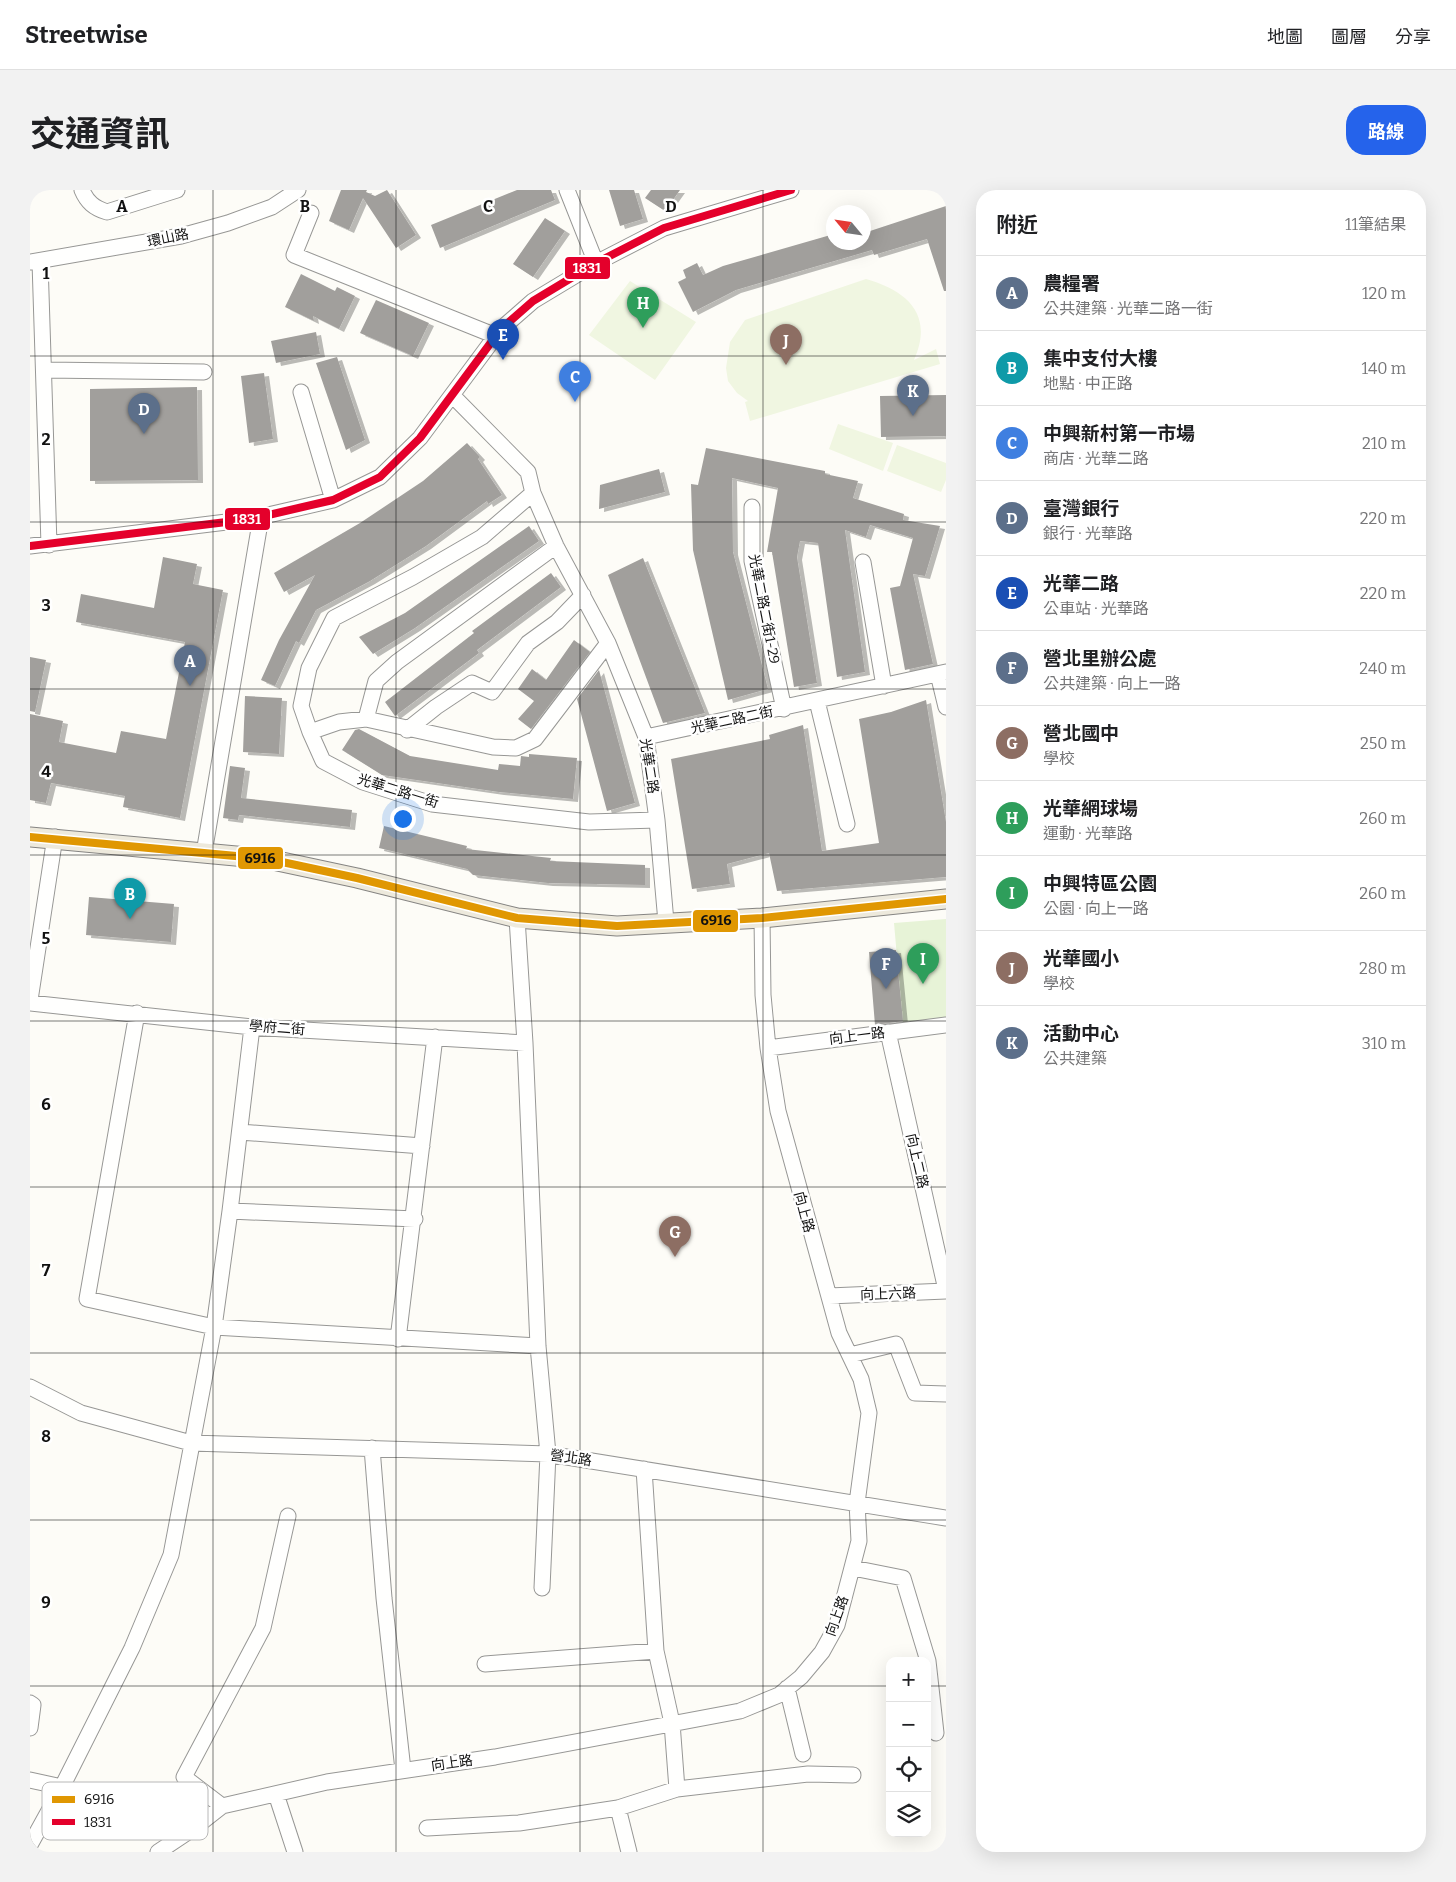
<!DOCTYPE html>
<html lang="zh-TW">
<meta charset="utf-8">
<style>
:root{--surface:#fff;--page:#f2f2f2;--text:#202124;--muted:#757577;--line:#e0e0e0;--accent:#2563eb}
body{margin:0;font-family:Bitter,"Noto Sans TC",serif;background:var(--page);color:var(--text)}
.controls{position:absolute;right:15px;bottom:15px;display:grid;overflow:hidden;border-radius:10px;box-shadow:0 5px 20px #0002}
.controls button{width:45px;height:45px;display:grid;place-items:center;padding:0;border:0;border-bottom:1px solid var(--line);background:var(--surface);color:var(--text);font:25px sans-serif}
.compass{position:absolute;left:796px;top:15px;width:45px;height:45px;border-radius:50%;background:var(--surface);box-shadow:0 5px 20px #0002;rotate:299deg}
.you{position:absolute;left:372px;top:628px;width:18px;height:18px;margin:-12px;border:4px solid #fff;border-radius:50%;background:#1a73e8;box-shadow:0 0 0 8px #1a73e833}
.badge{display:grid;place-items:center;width:32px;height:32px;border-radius:50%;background:var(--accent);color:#fff;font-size:16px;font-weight:700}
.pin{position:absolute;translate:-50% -41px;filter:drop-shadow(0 1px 2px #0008)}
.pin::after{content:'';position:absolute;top:26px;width:18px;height:15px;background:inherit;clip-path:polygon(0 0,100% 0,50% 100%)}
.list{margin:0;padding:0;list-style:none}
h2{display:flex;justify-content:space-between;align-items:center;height:65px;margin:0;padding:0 20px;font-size:21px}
h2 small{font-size:16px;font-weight:400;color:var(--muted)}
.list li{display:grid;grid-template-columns:32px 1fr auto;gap:15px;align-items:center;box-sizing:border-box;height:75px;padding:0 20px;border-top:1px solid var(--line)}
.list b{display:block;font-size:19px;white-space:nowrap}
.list p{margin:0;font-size:16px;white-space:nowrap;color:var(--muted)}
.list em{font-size:16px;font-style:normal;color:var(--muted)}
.icon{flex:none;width:28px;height:28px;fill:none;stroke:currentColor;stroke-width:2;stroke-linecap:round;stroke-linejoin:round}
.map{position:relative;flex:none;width:916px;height:1662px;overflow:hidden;border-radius:20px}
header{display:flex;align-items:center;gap:30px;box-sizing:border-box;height:70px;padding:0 25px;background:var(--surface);border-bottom:1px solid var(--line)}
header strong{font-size:24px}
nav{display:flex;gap:28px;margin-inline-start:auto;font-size:18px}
.intro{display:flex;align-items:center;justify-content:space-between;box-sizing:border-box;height:120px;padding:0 30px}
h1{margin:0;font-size:35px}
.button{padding:12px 22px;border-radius:20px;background:var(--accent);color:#fff;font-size:18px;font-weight:700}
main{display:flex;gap:30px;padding:0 30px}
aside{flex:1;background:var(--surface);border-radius:20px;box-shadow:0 5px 20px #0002}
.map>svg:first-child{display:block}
.green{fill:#e7f3d7}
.pitch{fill:#f0f6e1}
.building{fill:#a19f9c;filter:url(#shadow)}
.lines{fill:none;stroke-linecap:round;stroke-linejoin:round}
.minor-casing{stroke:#979795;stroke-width:17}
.major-casing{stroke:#858482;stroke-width:21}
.minor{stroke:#fffffe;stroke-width:15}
.major{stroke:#ede9dc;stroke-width:19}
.bus-1-casing{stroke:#fff;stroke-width:11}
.bus-2-casing{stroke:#fff;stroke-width:11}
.bus-1{stroke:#e09702;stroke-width:8}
.bus-2{stroke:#e4002b;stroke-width:8}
.grid{fill:none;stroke:#111;stroke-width:1;stroke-opacity:0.55}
.labels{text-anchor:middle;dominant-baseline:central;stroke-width:5;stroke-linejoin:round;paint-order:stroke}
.street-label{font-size:14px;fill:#111;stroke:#fff}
.key{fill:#fff;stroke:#b8b8b8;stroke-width:1}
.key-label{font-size:14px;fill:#111}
.grid-label{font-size:16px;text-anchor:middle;font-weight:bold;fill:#111;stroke:#fff;stroke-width:5;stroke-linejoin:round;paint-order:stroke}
.line-badge{stroke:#fff;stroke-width:2}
.badge-label{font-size:14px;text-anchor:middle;font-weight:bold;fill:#fff}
.pale-badge-label{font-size:14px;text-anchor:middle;font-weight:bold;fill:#111}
</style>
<header>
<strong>Streetwise</strong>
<nav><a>地圖</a><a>圖層</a><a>分享</a></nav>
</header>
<div class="intro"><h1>交通資訊</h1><a class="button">路線</a></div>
<main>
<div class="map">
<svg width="916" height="1662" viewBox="0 0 916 1662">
<defs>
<filter id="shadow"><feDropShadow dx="5" dy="3" stdDeviation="0" flood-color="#0004"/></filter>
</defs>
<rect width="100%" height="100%" fill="#fdfcf7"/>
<path class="green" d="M916 729V829L873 835 864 733Z"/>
<path class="pitch" d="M836 89C878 101 904 125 884 170L906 159 910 174 720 231 715 212 718 211 707 203 698 191 696 178 700 152 715 130Z
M600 91 666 132 625 190 559 145Z
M808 234 863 253 853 281 799 259Z
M867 255 916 273V290L911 302 857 281Z"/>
<path class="building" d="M311 0H337L336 2 345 6 357 0 386 45 366 58 333 8 319 40 299 31Z
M487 0H521L525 10 410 58 401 35Z
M579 0H604L613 29 590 36Z
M621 0H650L635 21 615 8Z
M916 16V101H914L897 49 844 65 842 60 706 100 663 122 648 92 656 88 653 80 667 73 673 85 693 76 804 44V52H834V43Z
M515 28 535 41 503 87 483 74Z
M271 84 305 101 307 97 325 106 309 139 283 126 284 131 255 117Z
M346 110 399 133 383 166 330 143Z
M286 142 290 164 246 173 241 151Z
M307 167 335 250 316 260 286 173Z
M234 183 243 249 219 253 211 186Z
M167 197 168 290 60 291V199Z
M916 205V246L851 247 850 206Z
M437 253 450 267 448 269 472 305 458 314 457 311 396 356 340 391 286 420 269 453 266 451 245 496 231 490 249 450 285 385 254 402 244 383 330 333 393 291Z
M676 258 795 281V284L828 291 823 308 874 324 873 330 910 336 895 386 883 384 903 474 875 480 860 398 870 396 883 348 840 335 836 347 815 340 835 482 807 487 788 353 770 351 767 367 787 493 764 497 742 362H737L748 298 702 288 703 362 738 499 698 510 663 360 661 294 668 295Z
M629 279 635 302 569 319 570 295Z
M499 336 509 351 385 438 343 464 329 447 375 423Z
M133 367 167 374 163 394 193 400 150 628 93 617 95 606 21 593 16 613 0 610V524L33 531 29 552 86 563 91 541 136 549 155 452 46 432 51 404 124 418Z
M613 368 675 523 633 533 578 385Z
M521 383 531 397 447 460 449 463 365 526 355 512 444 443 442 441Z
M544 450 560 462 501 539 488 529 504 511 488 499 502 479 516 490Z
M0 467 16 470 5 522 0 521Z
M569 480 605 613 577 621 547 509Z
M215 506 252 508 249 564 213 562Z
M896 510 916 632V687L747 701 739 663 697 674 700 694 662 699 641 569 740 549 739 545 773 535 792 661 849 653 829 529 861 522Z
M329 539 380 566 468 580 469 574 490 576 491 566 499 567V564L547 568 543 609 469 602 352 585 312 560 325 540Z
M200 576 215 578 211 608 322 620 320 637 209 625 208 630 193 628Z
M354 636 437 656 436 659 521 668 520 671 615 675V695L518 693 443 685 437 679 349 658Z
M59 707 144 714 141 752 56 745Z
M866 760 873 831 845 835 839 762Z"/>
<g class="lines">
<g class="minor-casing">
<path id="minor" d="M52 0C57 12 64 18 77 22L147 0
M537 0 566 73
M281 23 264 65 466 146
M1 72 151 46 198 33 242 17 268 0
M10 72 19 355
M15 180 174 182
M271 202 303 310
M422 205 498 282 503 303 526 356 578 453 616 547 627 630 636 732
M503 303 452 347 383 387 304 428 279 478 271 516 280 542 293 571 333 592 402 614 559 632 627 630
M722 317V371L754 519
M0 356 221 329 303 310 350 287 390 248 471 139 503 111 566 73 634 38 761 0
M833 372 854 496
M908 484 916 517
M787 511 817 634
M336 529 346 491 367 472 526 356
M377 540 406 517 442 493 462 502 498 453 527 432 553 405
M280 542 309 532 336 529 463 557 486 558 505 549 578 453
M616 547 916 482
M174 663 231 327
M487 728 495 853 508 1156 518 1264 512 1398
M0 810 25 647
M0 813 222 837 495 853
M107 823 57 1109 184 1137 508 1156
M858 842 916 1100
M738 858 916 835
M210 942 392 956
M200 1021 385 1029
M799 1106 916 1101
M368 1149 405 847
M820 1165 866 1154 885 1203 916 1204
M0 1197 51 1223 161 1253 518 1264 916 1328
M342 1258 354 1408 373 1580
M614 1279 626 1461 642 1533 647 1599
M823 1378 873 1388 898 1471 906 1543
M455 1474 626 1461
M757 1498 773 1564
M0 1513 3 1515 0 1538
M0 1590 32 1597
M246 1604 265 1662
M192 1616 154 1587 233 1438 258 1326
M588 1618 599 1662
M397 1638 489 1633 588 1618 647 1599 778 1584 823 1585
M0 1655 32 1597 102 1458 141 1365 184 1137 200 1021 222 837
M128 1662 164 1638 192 1616 297 1592 465 1567 710 1521 749 1505 771 1487 792 1462 807 1435 829 1351 827 1313 839 1223 831 1189 809 1143 748 921 738 858 733 805 732 728"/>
</g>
<g class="major-casing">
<path id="major" d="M0 647 238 669 327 688 487 728 587 736 732 728 916 709"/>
</g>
<use href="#minor" class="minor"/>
<use href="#major" class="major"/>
<g class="bus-1-casing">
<path id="bus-1" d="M0 647 238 669 327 688 487 728 587 736 732 728 916 709"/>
</g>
<g class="bus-2-casing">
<path id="bus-2" d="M0 356 221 329 303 310 350 287 390 248 471 139 503 111 566 73 634 38 761 0"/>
</g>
<use href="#bus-1" class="bus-1"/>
<use href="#bus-2" class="bus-2"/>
</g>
<path class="grid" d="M183 0V1662M366 0V1662M550 0V1662M733 0V1662M0 166H916M0 332H916M0 499H916M0 665H916M0 831H916M0 997H916M0 1163H916M0 1330H916M0 1496H860M897 1496H916"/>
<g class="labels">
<g class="street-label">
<text transform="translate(138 48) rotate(-12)">環山路</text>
<text transform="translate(734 419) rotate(79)">光華二路二街1-29</text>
<text transform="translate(702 530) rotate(-12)">光華二路二街</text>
<text transform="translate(619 576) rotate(81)">光華二路</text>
<text transform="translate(368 601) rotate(17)">光華二路一街</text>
<text transform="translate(247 838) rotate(4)">學府二街</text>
<text transform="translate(827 846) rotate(-7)">向上一路</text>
<text transform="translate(887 971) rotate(77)">向上二路</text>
<text transform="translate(774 1022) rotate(75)">向上路</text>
<text transform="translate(858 1104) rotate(-2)">向上六路</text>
<text transform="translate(541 1268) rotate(8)">營北路</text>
<text transform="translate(807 1426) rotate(-70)">向上路</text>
<text transform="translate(422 1573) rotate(-8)">向上路</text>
</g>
</g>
<rect x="12" y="1592" width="166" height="58" rx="8" class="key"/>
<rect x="22" y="1606" width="23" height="7" fill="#e09702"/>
<rect x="22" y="1629" width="23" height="6" fill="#e4002b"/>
<g class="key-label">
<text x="54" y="1614">6916</text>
<text x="54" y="1637">1831</text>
</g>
<g class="grid-label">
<text x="92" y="22">A</text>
<text x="275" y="22">B</text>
<text x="458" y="22">C</text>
<text x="641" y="22">D</text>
<text x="16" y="89">1</text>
<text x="16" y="255">2</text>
<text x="16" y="421">3</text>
<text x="16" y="587">4</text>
<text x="16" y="754">5</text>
<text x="16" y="920">6</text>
<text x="16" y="1086">7</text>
<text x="16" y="1252">8</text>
<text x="16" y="1418">9</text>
</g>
<g class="line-badge">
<rect x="534" y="66" width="47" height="24" rx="5" fill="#e4002b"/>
<rect x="194" y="317" width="47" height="24" rx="5" fill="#e4002b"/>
<rect x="207" y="656" width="47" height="24" rx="5" fill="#e09702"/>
<rect x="662" y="719" width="47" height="24" rx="5" fill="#e09702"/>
</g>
<g class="badge-label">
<text x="557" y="83">1831</text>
<text x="217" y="334">1831</text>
</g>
<g class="pale-badge-label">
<text x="230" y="673">6916</text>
<text x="686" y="735">6916</text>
</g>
</svg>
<div class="controls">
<button>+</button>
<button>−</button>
<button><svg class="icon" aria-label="locate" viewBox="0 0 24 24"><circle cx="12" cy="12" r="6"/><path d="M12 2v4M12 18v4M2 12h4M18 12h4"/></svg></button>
<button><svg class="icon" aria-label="layers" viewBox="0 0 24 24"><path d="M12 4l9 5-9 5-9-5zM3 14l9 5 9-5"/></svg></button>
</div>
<svg class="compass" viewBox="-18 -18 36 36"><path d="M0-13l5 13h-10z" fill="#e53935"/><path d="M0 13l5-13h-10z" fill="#757577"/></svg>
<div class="you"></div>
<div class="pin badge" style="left:160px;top:496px;background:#5c6f8a">A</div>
<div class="pin badge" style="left:100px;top:729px;background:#0f9aa8">B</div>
<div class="pin badge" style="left:545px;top:212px;background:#3f7fe0">C</div>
<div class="pin badge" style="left:114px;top:244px;background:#5c6f8a">D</div>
<div class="pin badge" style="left:473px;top:170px;background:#1a4fb4">E</div>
<div class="pin badge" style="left:856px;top:799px;background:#5c6f8a">F</div>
<div class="pin badge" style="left:645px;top:1067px;background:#8d6e63">G</div>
<div class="pin badge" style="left:613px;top:138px;background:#2e9e5b">H</div>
<div class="pin badge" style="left:893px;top:794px;background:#2e9e5b">I</div>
<div class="pin badge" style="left:756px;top:175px;background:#8d6e63">J</div>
<div class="pin badge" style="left:883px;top:226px;background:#5c6f8a">K</div>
</div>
<aside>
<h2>附近<small>11筆結果</small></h2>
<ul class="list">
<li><span class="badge" style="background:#5c6f8a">A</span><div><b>農糧署</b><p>公共建築 · 光華二路一街</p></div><em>120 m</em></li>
<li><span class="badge" style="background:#0f9aa8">B</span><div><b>集中支付大樓</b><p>地點 · 中正路</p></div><em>140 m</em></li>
<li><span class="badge" style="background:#3f7fe0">C</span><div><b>中興新村第一市場</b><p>商店 · 光華二路</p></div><em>210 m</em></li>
<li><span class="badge" style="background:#5c6f8a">D</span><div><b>臺灣銀行</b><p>銀行 · 光華路</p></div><em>220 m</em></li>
<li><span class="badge" style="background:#1a4fb4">E</span><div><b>光華二路</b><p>公車站 · 光華路</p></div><em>220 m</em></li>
<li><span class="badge" style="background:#5c6f8a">F</span><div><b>營北里辦公處</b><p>公共建築 · 向上一路</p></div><em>240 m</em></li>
<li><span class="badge" style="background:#8d6e63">G</span><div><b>營北國中</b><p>學校</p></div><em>250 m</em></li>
<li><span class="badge" style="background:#2e9e5b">H</span><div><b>光華網球場</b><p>運動 · 光華路</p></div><em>260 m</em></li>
<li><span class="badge" style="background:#2e9e5b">I</span><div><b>中興特區公園</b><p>公園 · 向上一路</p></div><em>260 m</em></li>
<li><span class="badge" style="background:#8d6e63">J</span><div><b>光華國小</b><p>學校</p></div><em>280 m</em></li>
<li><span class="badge" style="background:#5c6f8a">K</span><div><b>活動中心</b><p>公共建築</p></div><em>310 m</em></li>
</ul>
</aside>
</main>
